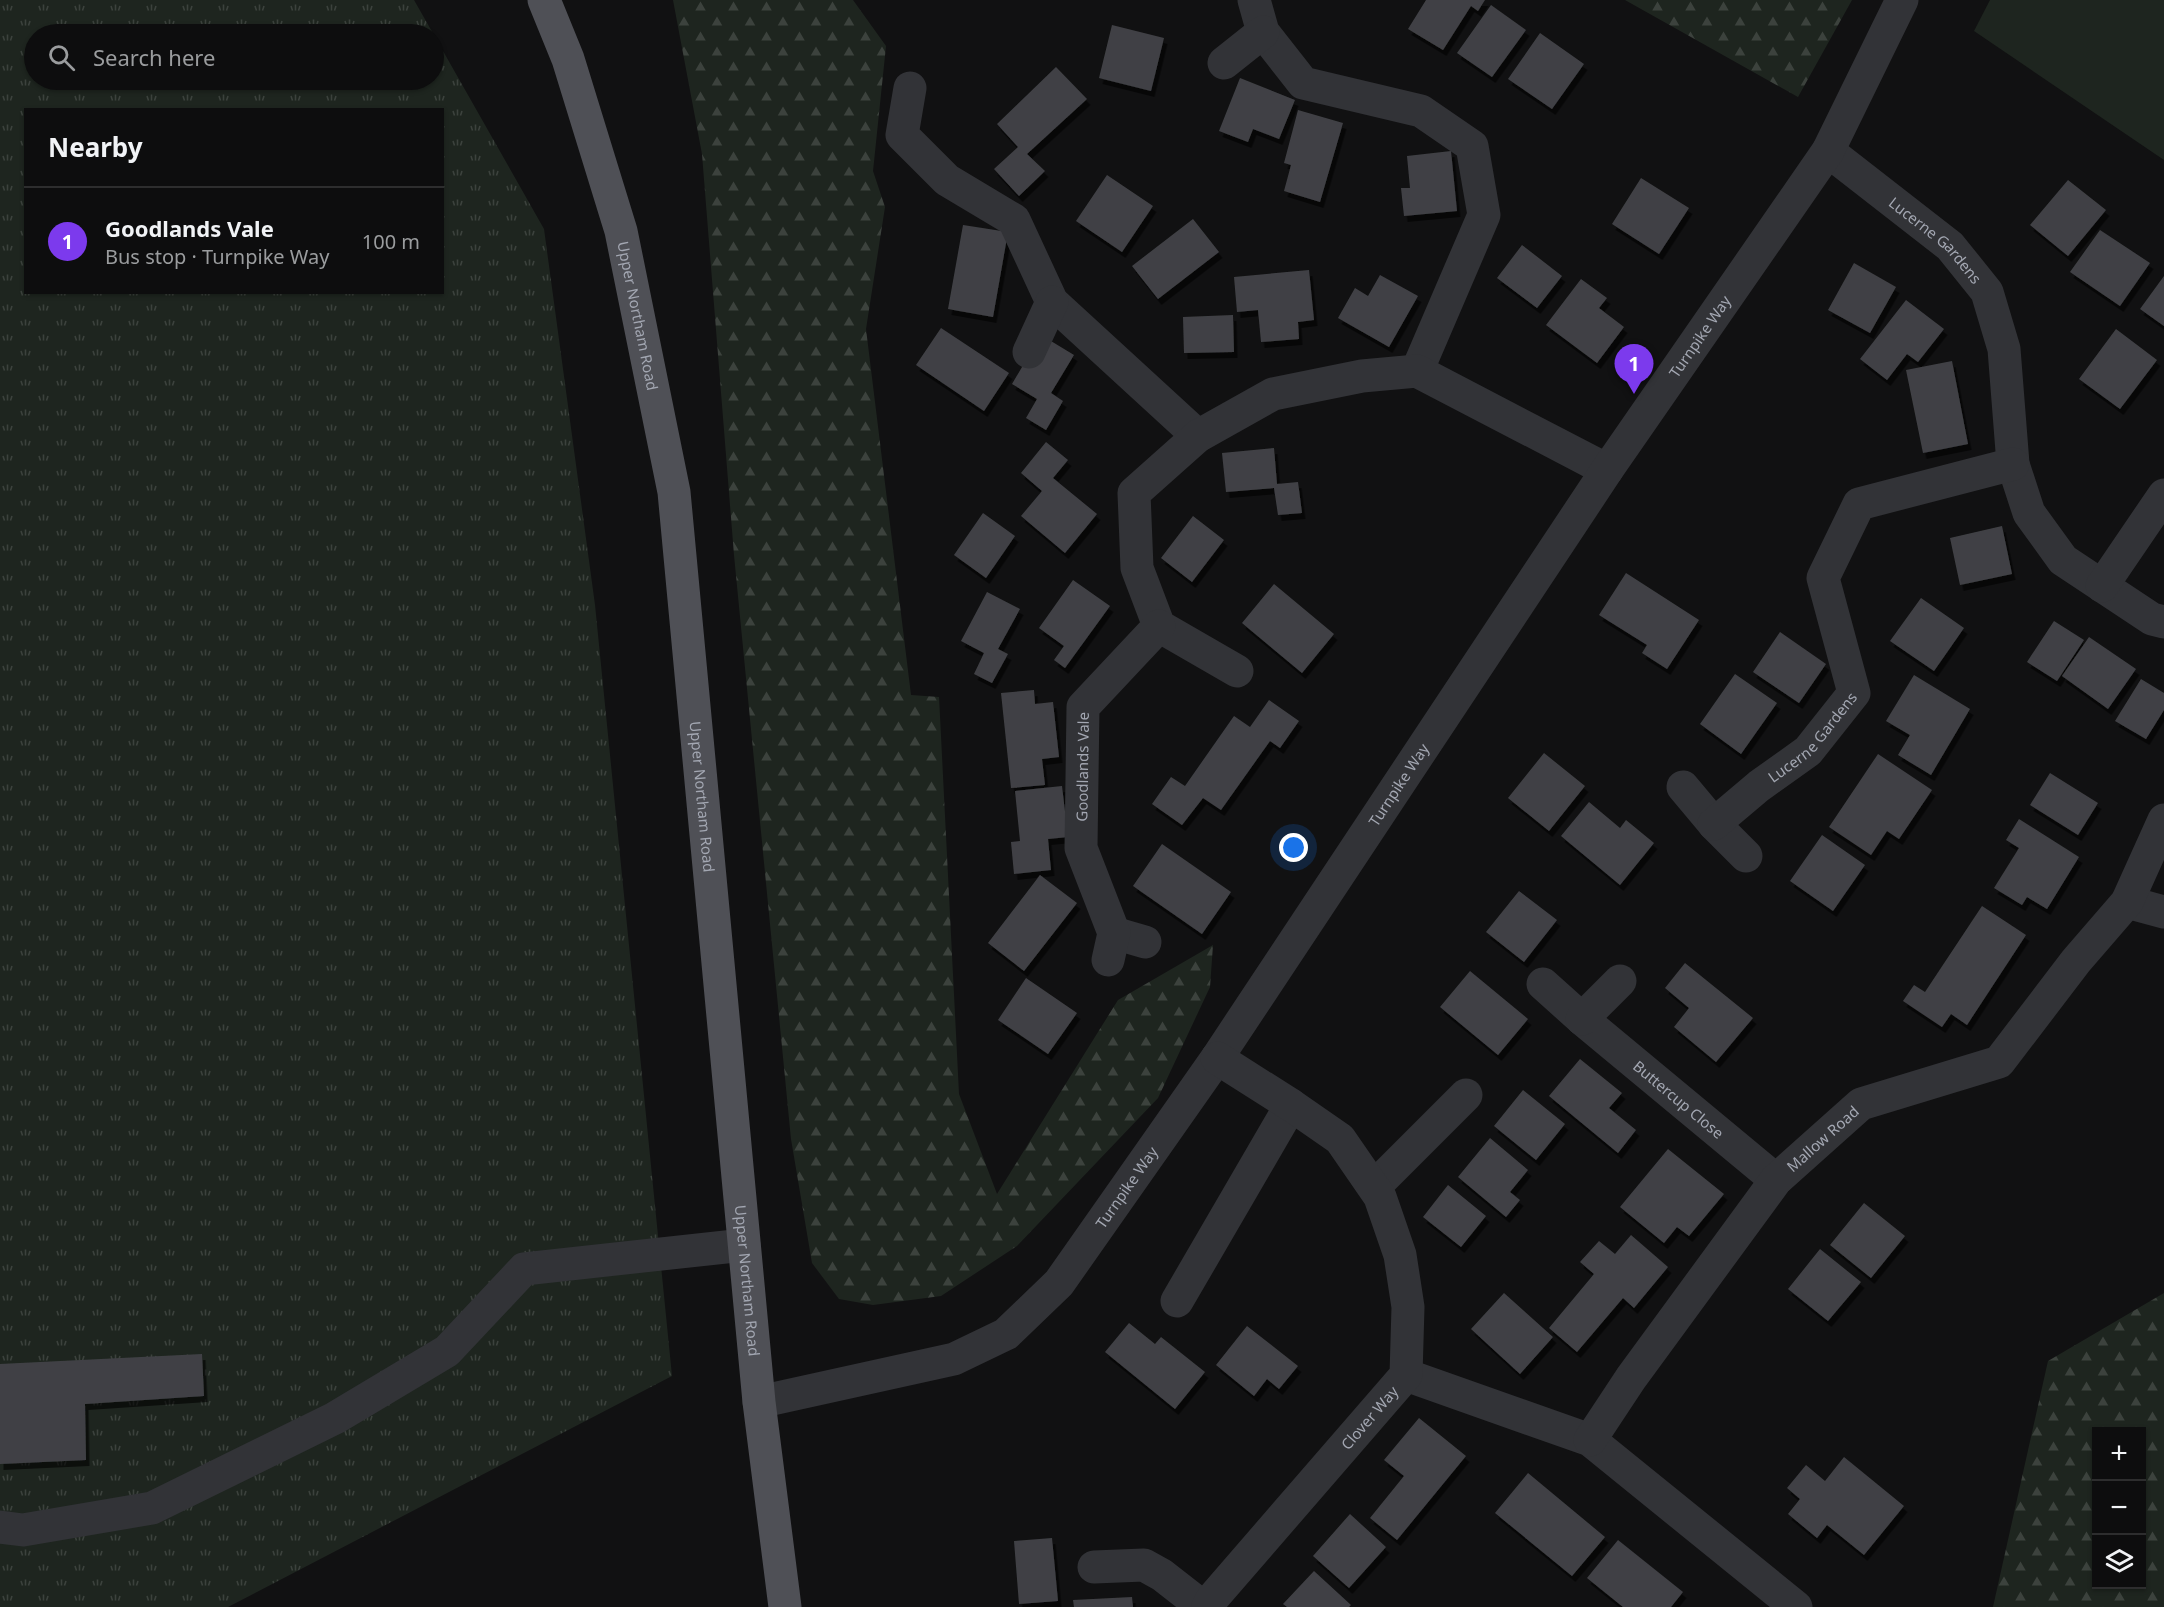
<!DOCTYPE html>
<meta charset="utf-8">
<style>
:root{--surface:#0d0d0e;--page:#1b1b1c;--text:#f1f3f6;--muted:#9a9c9e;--line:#2d2d2e;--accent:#7c3aed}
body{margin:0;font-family:"Noto Sans",sans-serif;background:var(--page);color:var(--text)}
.controls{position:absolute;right:18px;bottom:18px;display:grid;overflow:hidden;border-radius:0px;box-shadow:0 2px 4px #0004}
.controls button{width:54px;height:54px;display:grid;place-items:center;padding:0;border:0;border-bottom:2px solid var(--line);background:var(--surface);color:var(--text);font:30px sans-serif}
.you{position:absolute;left:1294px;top:848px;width:21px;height:21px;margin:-15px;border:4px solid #fff;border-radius:50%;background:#1a73e8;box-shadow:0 0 0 9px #1a73e833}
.badge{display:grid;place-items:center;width:39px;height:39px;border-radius:50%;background:var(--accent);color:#fff;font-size:20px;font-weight:700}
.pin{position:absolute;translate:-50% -50px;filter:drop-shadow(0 2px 3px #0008)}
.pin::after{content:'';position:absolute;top:32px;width:21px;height:18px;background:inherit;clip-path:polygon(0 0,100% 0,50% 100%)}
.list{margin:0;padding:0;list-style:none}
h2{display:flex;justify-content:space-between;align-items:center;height:78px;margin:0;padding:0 24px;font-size:26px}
h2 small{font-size:20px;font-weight:400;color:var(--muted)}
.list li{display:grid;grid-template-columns:39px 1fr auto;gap:18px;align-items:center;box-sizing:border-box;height:108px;padding:0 24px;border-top:2px solid var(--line)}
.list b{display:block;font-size:22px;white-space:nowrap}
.list p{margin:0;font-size:20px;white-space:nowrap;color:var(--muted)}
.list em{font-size:20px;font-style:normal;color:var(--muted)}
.icon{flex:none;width:33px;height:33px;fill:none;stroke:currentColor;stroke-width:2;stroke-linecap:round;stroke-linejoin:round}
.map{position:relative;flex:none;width:2164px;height:1607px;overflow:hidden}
.search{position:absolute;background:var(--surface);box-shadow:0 2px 4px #0004;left:24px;top:24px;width:420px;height:66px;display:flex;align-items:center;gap:15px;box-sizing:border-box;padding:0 21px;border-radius:33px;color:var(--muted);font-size:22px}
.panel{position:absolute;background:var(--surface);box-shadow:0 2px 4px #0004;left:24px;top:108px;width:420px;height:186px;border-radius:0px}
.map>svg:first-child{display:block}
.grass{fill:url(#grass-tufts);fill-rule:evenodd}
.forest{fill:url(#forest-firs);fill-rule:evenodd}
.park{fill:#1e251f}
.building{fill:#404145;filter:url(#shadow)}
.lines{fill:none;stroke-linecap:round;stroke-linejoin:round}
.minor{stroke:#323337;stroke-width:33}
.major{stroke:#4f5056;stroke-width:33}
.labels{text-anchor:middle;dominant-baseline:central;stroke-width:6;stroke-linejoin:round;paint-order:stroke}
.street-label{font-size:15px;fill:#a3a7b2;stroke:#0c0c0d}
</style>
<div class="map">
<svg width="2164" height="1607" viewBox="0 0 2164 1607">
<defs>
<pattern id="grass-tufts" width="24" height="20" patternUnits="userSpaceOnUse" patternTransform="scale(1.5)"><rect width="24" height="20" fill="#1e251f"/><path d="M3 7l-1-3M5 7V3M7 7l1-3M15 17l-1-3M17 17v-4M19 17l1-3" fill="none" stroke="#3c423d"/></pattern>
<pattern id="forest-firs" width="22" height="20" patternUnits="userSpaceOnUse" patternTransform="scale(1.5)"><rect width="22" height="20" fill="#1e251f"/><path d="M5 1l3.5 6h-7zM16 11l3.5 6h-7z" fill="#3c423d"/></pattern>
<filter id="shadow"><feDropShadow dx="3.5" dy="6" stdDeviation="0" flood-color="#0009"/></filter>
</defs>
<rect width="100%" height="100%" fill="#111112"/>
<path class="grass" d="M0 0H414L544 229 595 605 672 1376 228 1607H0ZM34 34H434V80H34ZM26 110H442V292H26Z"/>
<path class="forest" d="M673 0H853L886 46 873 171 885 207 866 329 911 695 939 697 959 1094 997 1194 1118 1000 1213 945 1210 987 1158 1098 1017 1246 941 1296 873 1305 839 1299 812 1263 791 1139 734 555 702 154Z
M1625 0H1852L1798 97Z
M2164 1293V1607H1993L2048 1361ZM2096 1432H2142V1584H2096Z"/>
<path class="park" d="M1990 0H2164V160L1974 31Z"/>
<path class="building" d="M1426 0H1485L1478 11 1471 6 1443 50 1408 29Z
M1491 5 1526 30 1492 77 1457 53Z
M1112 25 1164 38 1151 91 1099 78Z
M1540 33 1584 64 1552 109 1508 79Z
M1056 67 1087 99 1027 154 1045 171 1019 196 994 169 1018 147 997 124Z
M1240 78 1295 100 1279 139 1253 129 1248 142 1219 131Z
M1298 110 1343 123 1320 202 1284 191 1291 165 1284 163Z
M1451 151 1457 211 1404 216 1401 188H1410L1407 156Z
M1107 175 1153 206 1122 252 1076 221Z
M1641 178 1689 208 1659 254 1612 224Z
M2068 180 2106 210 2068 256 2030 225Z
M1193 219 1219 252 1158 299 1132 266Z
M963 225 1008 232 993 317 948 309Z
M2100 230 2150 263 2120 306 2070 272Z
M1522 245 1562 276 1537 308 1497 278Z
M1854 263 1896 287 1870 333 1828 310Z
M1309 270 1314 320 1298 322 1299 339 1261 342 1258 310 1237 312 1234 277Z
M1380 275 1418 296 1389 347 1338 318 1355 288 1368 296Z
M2164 276V326L2140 309Z
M1581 279 1607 298 1599 308 1624 327 1597 363 1546 325Z
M1906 300 1944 329 1918 362 1907 354 1887 380 1860 359Z
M1233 315 1234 352 1184 353 1183 317Z
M941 328 1009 373 984 411 916 365Z
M2116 329 2157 360 2120 409 2079 379Z
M1041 335 1074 355 1051 393 1063 401 1046 430 1026 418 1037 399 1012 384Z
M1952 361 1968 444 1923 453 1906 370Z
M1046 442 1068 460 1053 478 1097 514 1065 553 1021 516 1042 491 1021 473Z
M1274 448 1277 484 1298 482 1302 513 1278 515 1274 488 1226 492 1222 453Z
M983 513 1015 536 986 578 954 555Z
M1193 516 1224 540 1192 582 1161 558Z
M2002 526 2012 574 1960 585 1950 538Z
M1626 573 1699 620 1667 669 1642 653 1647 645 1599 615Z
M1073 580 1110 606 1065 668 1054 660 1064 646 1039 628Z
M1274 584 1334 634 1302 673 1242 623Z
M987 592 1020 609 998 649 1008 654 992 683 974 674 984 653 961 641Z
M1921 598 1964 628 1934 671 1890 641Z
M2054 621 2084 640 2057 681 2027 662Z
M1780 632 1826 664 1799 703 1753 672Z
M2089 637 2136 669 2108 709 2062 676Z
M1735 674 1777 703 1741 754 1700 724Z
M1914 675 1970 709 1931 775 1898 755 1910 735 1886 721Z
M2141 679 2164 693V710L2146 739 2115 721Z
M1034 690 1035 704 1053 702 1059 757 1042 759 1045 785 1011 788 1001 693Z
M1269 700 1299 721 1280 748 1270 741 1221 810 1203 798 1182 825 1152 804 1171 777 1185 786 1234 716 1250 727Z
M1544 753 1585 786 1549 831 1508 798Z
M1878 754 1932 790 1899 839 1887 831 1871 855 1829 827Z
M2050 773 2098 803 2078 835 2030 805Z
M1062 786 1068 837 1048 839 1051 870 1014 874 1011 842 1020 841 1015 791Z
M1589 802 1620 828 1626 820 1654 843 1620 885 1561 836Z
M2019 819 2079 857 2047 909 2027 897 2022 905 1994 888 2019 848 2006 840Z
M1822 835 1865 865 1833 911 1790 881Z
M1162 844 1231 892 1202 934 1133 886Z
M1040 875 1077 903 1024 971 988 943Z
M1519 891 1557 920 1524 962 1486 932Z
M1982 906 2026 935 1967 1025 1951 1014 1942 1027 1903 1001 1914 985 1925 992Z
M1685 963 1753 1018 1716 1062 1674 1027 1689 1008 1665 988Z
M1470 971 1528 1019 1498 1055 1440 1007Z
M1026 978 1077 1013 1048 1054 998 1020Z
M1580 1059 1622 1093 1609 1108 1636 1130 1618 1153 1549 1096Z
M1523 1090 1565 1124 1536 1160 1494 1126Z
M1490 1138 1528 1170 1510 1192 1520 1200 1506 1217 1458 1177Z
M1668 1149 1724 1194 1689 1236 1677 1227 1664 1243 1620 1207Z
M1448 1185 1486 1216 1461 1247 1423 1217Z
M1864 1203 1905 1236 1871 1278 1830 1245Z
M1631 1235 1668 1267 1634 1308 1623 1298 1577 1352 1549 1328 1594 1274 1580 1262 1599 1241 1615 1254Z
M1820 1249 1861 1282 1828 1321 1788 1289Z
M1504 1293 1553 1337 1520 1374 1471 1329Z
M1129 1323 1155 1344 1161 1337 1205 1372 1175 1409 1105 1352Z
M1247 1326 1298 1366 1279 1389 1267 1379 1254 1396 1216 1365Z
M202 1354 204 1396 85 1404 86 1460 0 1464V1364Z
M1419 1418 1466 1456 1397 1540 1370 1518 1404 1476 1384 1460Z
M1844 1457 1904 1506 1864 1555 1827 1525 1817 1538 1788 1514 1800 1499 1787 1488 1806 1465 1825 1481Z
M1528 1473 1605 1537 1572 1576 1495 1513Z
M1350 1514 1386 1547 1349 1588 1313 1556Z
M1052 1538 1058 1601 1019 1604 1014 1541Z
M1618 1540 1683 1592 1671 1607H1623L1587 1578Z
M1314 1571 1351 1605 1349 1607H1287L1283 1604Z
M1132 1597 1133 1607H1074L1073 1600Z"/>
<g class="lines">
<g class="minor">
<path d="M1254 0 1263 32 1303 83 1421 111 1472 146 1484 215 1417 371"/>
<path d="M1224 63 1263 32"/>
<path d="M910 88 902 135 947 180 1014 220 1052 302 1198 436"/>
<path id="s1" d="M1828 151 1950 246 1987 292 2004 349 2013 464 2029 513 2063 560 2152 619 2164 622"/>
<path d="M1029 352 1052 302"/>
<path d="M2102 586 2164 495"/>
<path d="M1237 671 1159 626 1137 568 1134 493 1198 436 1273 394 1362 376 1417 371 1607 470"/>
<path d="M1683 787 1714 824 1746 856"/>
<path id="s2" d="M1714 824 1759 786 1808 751 1854 693 1823 578 1859 504 2013 464"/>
<path d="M2127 902 2164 912"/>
<path d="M1114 933 1145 942"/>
<path id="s3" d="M1108 960 1114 933 1081 848 1083 707 1159 626"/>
<path id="s4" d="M1543 984 1582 1019 1776 1180"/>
<path d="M1582 1019 1620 981"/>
<path d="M1374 1187 1466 1095"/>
<path d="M1177 1301 1291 1105"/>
<path d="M1406 1375 1590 1440 1796 1607"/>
<path id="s5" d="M759 1402 954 1359 1006 1334 1059 1283 1217 1058 1607 470 1828 151 1902 0"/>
<path id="s6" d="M1590 1440 1631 1378 1776 1180 1861 1104 1999 1062 2076 961 2127 902 2164 820"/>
<path d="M0 1527 23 1530 152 1508 335 1418 447 1351 524 1269 744 1245"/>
<path d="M1094 1567 1144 1565 1162 1575 1203 1607"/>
<path id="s7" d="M1208 1607 1212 1599 1406 1375 1408 1307 1400 1255 1380 1197 1340 1139 1291 1105 1217 1058"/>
</g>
<path class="major" id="s8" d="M544 0 568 59 621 231 674 492 759 1402 785 1607"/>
</g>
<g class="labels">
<g class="street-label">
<text stroke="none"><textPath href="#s1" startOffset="140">Lucerne Gardens</textPath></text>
<text stroke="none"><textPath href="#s8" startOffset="330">Upper Northam Road</textPath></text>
<text stroke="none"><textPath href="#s5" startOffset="1474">Turnpike Way</textPath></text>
<text stroke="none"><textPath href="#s2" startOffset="132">Lucerne Gardens</textPath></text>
<text stroke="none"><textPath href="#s3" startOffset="200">Goodlands Vale</textPath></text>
<text stroke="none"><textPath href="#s5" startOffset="934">Turnpike Way</textPath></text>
<text stroke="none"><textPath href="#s8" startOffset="816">Upper Northam Road</textPath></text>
<text stroke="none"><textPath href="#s4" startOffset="178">Buttercup Close</textPath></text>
<text stroke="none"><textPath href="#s6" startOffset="382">Mallow Road</textPath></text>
<text stroke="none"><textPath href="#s5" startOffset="448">Turnpike Way</textPath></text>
<text stroke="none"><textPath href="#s8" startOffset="1302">Upper Northam Road</textPath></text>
<text stroke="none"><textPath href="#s7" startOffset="249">Clover Way</textPath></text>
</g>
</g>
</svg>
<div class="controls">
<button>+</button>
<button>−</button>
<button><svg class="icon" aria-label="layers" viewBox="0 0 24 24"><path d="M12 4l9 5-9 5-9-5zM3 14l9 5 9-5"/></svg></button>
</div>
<div class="you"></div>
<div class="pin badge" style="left:1634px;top:394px">1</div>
<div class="search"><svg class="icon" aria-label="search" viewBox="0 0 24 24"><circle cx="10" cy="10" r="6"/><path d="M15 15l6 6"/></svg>Search here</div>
<section class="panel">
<h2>Nearby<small></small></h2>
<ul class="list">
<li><span class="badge">1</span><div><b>Goodlands Vale</b><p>Bus stop · Turnpike Way</p></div><em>100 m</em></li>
</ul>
</section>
</div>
